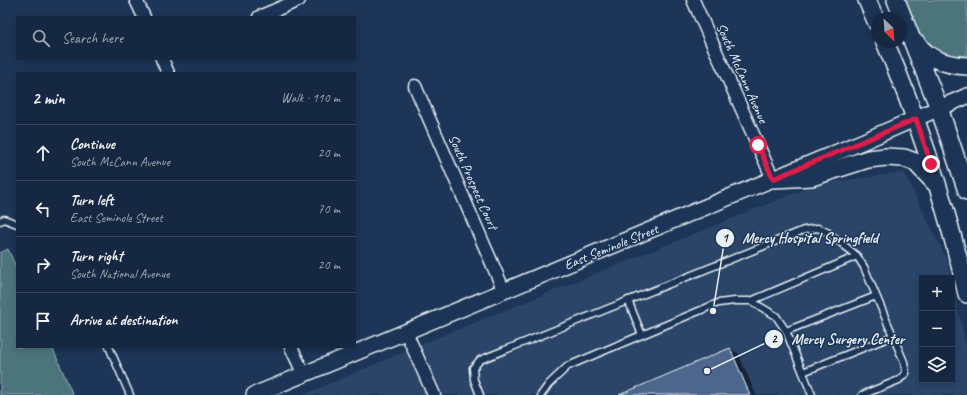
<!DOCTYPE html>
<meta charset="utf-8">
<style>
:root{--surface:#162841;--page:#1f3048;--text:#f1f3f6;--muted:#9ea6b1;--line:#35445a}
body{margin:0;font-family:Caveat,sans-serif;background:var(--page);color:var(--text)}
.controls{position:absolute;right:12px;bottom:12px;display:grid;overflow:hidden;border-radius:0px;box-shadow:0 2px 6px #0003}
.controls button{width:36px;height:36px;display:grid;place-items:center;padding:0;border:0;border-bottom:1px solid var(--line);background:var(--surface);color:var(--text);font:20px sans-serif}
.compass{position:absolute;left:871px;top:12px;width:36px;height:36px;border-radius:50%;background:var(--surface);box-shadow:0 2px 6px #0003;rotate:155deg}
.stop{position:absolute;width:12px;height:12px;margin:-9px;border:3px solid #e11d48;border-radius:50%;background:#fff}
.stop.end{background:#e11d48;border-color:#fff;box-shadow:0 1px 4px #0008}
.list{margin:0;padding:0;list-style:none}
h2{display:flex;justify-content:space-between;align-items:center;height:52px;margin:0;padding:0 16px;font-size:17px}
h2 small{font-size:13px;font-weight:400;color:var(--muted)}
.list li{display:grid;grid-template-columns:26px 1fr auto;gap:12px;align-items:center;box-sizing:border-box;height:56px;padding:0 16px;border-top:1px solid var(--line)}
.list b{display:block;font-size:15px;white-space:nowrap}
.list p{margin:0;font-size:13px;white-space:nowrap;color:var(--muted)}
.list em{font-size:13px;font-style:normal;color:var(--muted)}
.icon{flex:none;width:22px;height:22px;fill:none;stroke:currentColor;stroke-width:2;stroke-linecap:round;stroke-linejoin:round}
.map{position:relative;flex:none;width:967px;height:395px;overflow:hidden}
.search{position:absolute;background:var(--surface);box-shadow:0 2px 6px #0003;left:16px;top:16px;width:340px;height:44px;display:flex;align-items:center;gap:10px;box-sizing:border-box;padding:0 14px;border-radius:0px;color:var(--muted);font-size:15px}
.panel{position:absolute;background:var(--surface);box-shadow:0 2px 6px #0003;left:16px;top:72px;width:340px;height:276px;border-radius:0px}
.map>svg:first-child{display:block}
.built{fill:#2c4467}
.green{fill:#4b757a;stroke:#9ab3b9}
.shadow{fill:#0007}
.building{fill:#4e668c;stroke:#e8f1f8}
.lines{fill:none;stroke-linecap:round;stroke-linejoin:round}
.service-casing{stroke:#e8f1f8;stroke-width:9}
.minor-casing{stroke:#e8f1f8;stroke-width:15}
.tertiary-casing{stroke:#e8f1f8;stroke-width:18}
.secondary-casing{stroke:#e8f1f8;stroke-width:20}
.service{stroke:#1d3557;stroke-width:6}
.minor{stroke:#1d3557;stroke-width:12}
.tertiary{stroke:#1d3557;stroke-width:15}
.secondary{stroke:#1d3557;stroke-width:17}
.route{stroke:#e11d48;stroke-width:5}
.labels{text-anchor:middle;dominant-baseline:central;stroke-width:3;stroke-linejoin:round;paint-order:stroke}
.street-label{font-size:14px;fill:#e8f1f8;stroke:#1d3557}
.leader{fill:none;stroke:#e8f1f8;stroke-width:1.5}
.callout-dot{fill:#e8f1f8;stroke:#1d3557;stroke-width:1.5}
.mark-label{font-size:12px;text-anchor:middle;font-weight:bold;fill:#111}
.callout-label{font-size:15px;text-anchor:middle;font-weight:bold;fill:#e8f1f8;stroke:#1d3557;stroke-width:3;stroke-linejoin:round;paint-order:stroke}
</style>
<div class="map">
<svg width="967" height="395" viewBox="0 0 967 395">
<rect width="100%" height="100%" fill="#1d3557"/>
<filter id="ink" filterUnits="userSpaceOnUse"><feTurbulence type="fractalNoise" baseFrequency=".025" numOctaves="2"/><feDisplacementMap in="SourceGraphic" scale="8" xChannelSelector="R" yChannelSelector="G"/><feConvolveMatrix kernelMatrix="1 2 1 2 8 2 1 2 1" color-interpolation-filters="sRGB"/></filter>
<g filter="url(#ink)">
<path class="built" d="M904 172 947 260 951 278H922V380H952V283L967 350V395H303L434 339 817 184Z"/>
<path class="green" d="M904 0H967V60H961L931 49 920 35Z
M8 249 17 269V347H52L73 395H0V253Z"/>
<path class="shadow" d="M730 349 738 353 756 395H621Z"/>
<path class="building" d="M730 348 750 395H619Z"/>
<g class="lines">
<g class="service-casing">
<path id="service" d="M0 221 4 219 17 224
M628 300 642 335
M751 301 857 256
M786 331 876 296
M109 347 130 395
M803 372 893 336
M480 395 474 380 473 368 480 360 804 230 818 228 829 233 857 256 864 267 904 362 906 373 899 380 862 395
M541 395 549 384 568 366 718 303 735 301H751L776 316 786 331 812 395"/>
</g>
<g class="minor-casing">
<path id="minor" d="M136 0 144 17
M693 0 773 179
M259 17 299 0
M162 59 168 73
M415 86 504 291
M406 332 434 395
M291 347 304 375"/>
</g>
<g class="tertiary-casing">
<path id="tertiary" d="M254 395 864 141 967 96"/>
</g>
<g class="secondary-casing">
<path id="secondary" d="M867 0 877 23
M896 0 939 108 967 191
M885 42C920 124 947 208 967 294
M917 43C928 60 947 65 967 66
M773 179 812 177 868 159 886 157 904 158 915 162 935 183"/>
</g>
<use href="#service" class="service"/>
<use href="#minor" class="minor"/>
<use href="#tertiary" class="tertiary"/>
<use href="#secondary" class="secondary"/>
</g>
</g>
<g class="lines" filter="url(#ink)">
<path class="route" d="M758 145 773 179 916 119 931 164"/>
</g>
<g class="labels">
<g class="street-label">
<text transform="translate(742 73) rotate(66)">South McCann Avenue</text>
<text transform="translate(473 182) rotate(66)">South Prospect Court</text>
<text transform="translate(611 247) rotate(-22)">East Seminole Street</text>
</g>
</g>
<path class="leader" d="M713 311L725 238M707 371L774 339"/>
<g class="callout-dot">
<circle cx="713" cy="311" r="4"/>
<circle cx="707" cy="371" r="4"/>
<circle cx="725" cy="238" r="10"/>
<circle cx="774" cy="339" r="10"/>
</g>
<g class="mark-label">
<text x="725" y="242">1</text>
<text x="774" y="343">2</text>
</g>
<g class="callout-label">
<text x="810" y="243">Mercy Hospital Springfield</text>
<text x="848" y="344">Mercy Surgery Center</text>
</g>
</svg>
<div class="controls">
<button>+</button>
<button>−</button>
<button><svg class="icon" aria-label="layers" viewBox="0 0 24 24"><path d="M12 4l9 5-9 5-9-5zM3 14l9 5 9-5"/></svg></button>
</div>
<svg class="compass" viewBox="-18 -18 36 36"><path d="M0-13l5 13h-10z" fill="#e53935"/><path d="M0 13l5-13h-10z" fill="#9ea6b1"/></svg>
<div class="stop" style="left:758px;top:145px"></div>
<div class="stop end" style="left:931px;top:164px"></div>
<div class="search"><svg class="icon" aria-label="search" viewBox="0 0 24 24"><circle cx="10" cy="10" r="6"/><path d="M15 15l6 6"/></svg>Search here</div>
<section class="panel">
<h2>2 min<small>Walk · 110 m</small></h2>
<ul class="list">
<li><svg class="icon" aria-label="ahead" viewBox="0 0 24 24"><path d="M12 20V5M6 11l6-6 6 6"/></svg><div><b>Continue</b><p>South McCann Avenue</p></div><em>20 m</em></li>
<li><svg class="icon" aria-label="left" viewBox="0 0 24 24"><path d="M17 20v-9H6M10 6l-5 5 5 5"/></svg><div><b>Turn left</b><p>East Seminole Street</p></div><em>70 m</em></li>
<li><svg class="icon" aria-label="right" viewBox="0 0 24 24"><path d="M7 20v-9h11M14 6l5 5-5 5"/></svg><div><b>Turn right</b><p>South National Avenue</p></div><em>20 m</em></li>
<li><svg class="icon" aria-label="arrive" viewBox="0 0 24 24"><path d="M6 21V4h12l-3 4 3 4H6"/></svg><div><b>Arrive at destination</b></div></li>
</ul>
</section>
</div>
